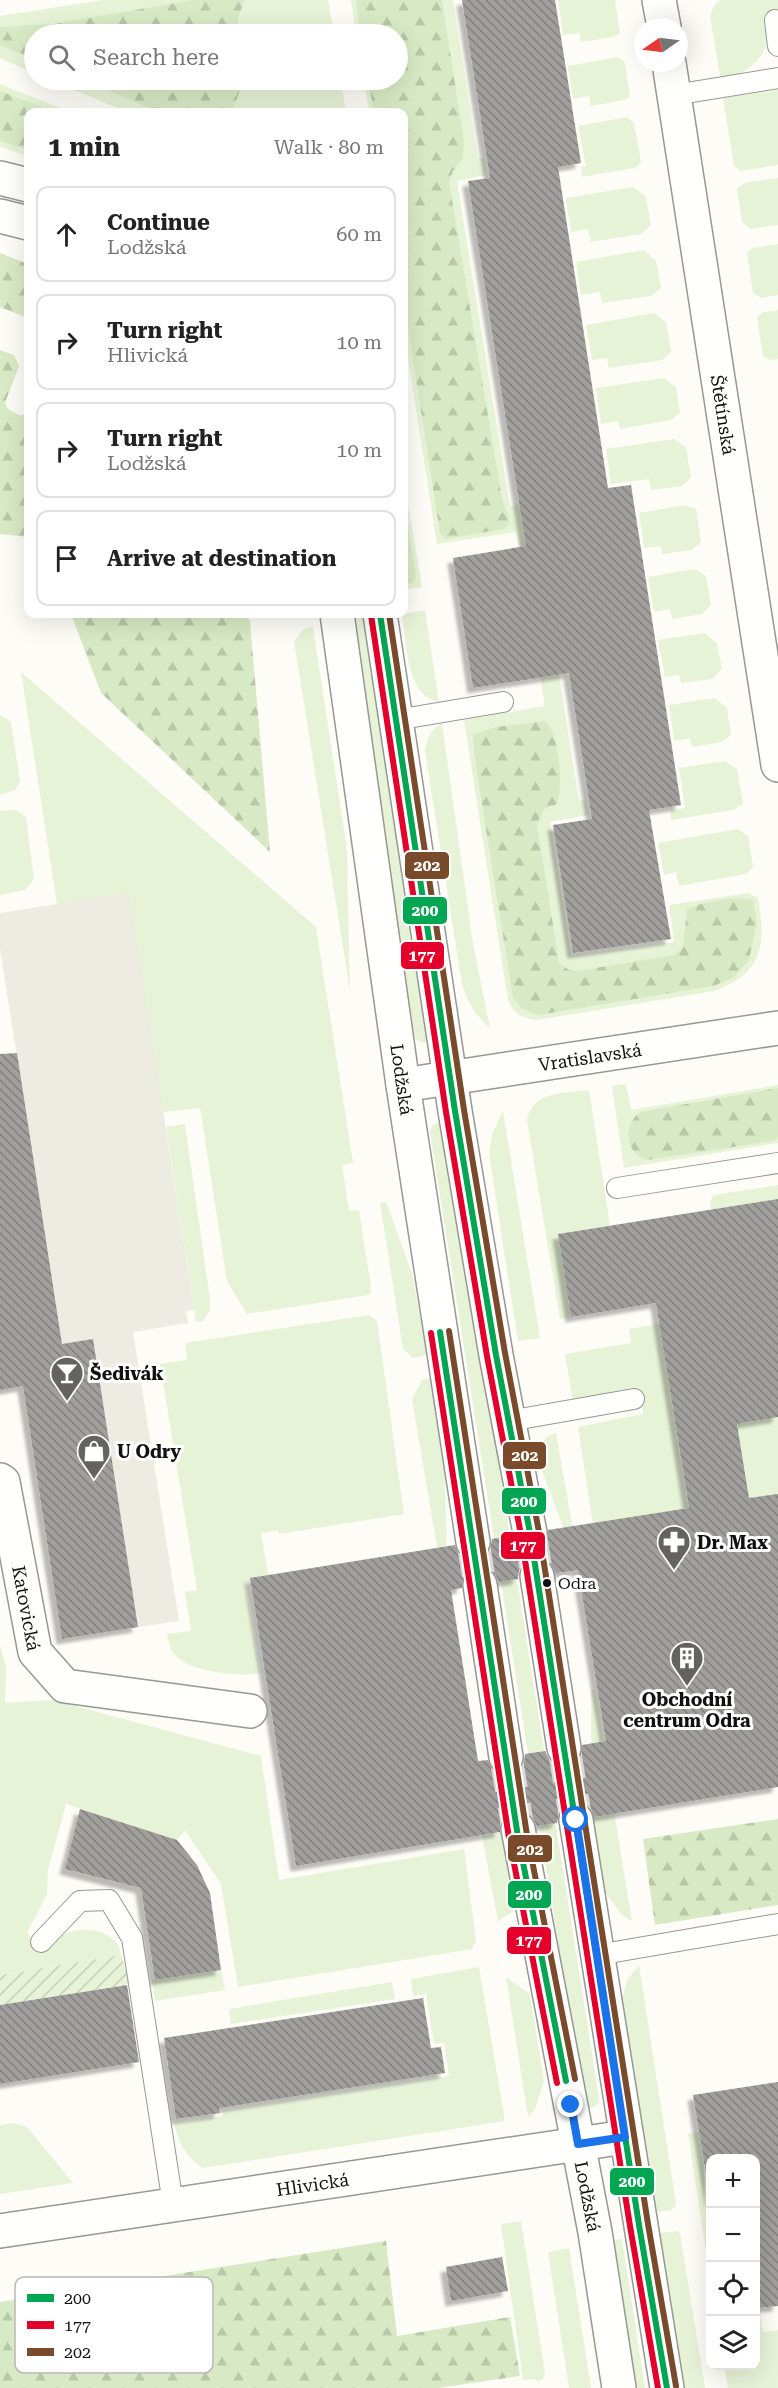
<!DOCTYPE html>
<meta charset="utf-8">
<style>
:root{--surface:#fff;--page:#f2f2f2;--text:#222;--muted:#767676;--line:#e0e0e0}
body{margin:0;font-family:"Roboto Serif",serif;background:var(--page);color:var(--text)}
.controls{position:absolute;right:18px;bottom:18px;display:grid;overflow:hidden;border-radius:12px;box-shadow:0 6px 24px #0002}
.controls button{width:54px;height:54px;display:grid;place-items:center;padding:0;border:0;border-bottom:2px solid var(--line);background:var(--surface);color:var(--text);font:30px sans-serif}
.compass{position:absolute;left:634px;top:18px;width:54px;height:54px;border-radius:50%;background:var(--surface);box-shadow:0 6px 24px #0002;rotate:256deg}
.stop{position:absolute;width:18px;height:18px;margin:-14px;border:4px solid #1a73e8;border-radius:50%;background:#fff}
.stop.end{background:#1a73e8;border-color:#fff;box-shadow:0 2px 6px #0008}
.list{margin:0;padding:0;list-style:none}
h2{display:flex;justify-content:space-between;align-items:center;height:78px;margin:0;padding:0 24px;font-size:26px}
h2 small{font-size:20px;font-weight:400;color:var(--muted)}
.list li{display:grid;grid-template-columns:39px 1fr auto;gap:18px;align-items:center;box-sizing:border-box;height:96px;margin:0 12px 12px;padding:0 12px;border:2px solid var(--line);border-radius:12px}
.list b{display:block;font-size:22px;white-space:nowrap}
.list p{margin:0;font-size:20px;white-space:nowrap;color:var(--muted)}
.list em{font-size:20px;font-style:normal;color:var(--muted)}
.icon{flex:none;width:33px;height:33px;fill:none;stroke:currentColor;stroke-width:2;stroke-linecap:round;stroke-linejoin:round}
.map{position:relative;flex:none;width:778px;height:2388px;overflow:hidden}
.search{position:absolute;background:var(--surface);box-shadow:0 6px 24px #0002;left:24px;top:24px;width:384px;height:66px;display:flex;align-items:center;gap:15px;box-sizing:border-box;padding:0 21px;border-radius:33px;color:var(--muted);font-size:22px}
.panel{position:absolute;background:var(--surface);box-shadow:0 6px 24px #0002;left:24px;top:108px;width:384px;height:510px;border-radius:12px}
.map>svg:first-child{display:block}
.grass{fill:#e7f3d7}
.forest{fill:url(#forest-firs)}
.garden{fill:url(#garden-furrows)}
.plaza{fill:#edebe2}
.building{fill:url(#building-back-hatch);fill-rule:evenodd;filter:url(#shadow)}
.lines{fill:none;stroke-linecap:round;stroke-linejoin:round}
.tertiary-tunnel{stroke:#dad9d4;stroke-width:33;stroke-dasharray:33 16;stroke-linecap:butt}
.service-casing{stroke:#979795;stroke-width:22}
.minor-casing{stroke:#979795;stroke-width:36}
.tertiary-casing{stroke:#979795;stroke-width:36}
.service{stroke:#fffffe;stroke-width:20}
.minor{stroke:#fffffe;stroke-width:33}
.tertiary{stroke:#fffffe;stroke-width:33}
.bus-1-casing{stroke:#fff;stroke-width:10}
.bus-2-casing{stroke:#fff;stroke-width:10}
.bus-3-casing{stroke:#fff;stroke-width:10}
.bus-1{stroke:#00a651;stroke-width:6}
.bus-2{stroke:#e4002b;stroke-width:6}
.bus-3{stroke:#7a4b2a;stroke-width:6}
.route{stroke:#1a73e8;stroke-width:8}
.bus-dot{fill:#111;stroke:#fff;stroke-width:2}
.labels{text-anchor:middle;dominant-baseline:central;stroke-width:6;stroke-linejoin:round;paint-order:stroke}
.bus-label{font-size:16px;fill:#111;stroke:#fff;text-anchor:start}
.street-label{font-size:18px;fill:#111;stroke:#fff}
.poi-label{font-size:18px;font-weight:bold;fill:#111;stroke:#fff;text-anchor:start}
.key{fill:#fff;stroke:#b8b8b8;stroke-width:1.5}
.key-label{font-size:16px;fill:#111}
.line-badge{stroke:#fff;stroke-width:2}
.badge-label{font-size:16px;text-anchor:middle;font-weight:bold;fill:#fff}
</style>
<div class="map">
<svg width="778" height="2388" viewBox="0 0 778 2388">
<defs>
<pattern id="forest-firs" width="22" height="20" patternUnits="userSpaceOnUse" patternTransform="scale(1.5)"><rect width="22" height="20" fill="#d8eac5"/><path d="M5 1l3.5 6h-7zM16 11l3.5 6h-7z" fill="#b8c8a8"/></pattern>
<pattern id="garden-furrows" width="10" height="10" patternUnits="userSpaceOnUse" patternTransform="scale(1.5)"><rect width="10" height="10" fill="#e7f3d7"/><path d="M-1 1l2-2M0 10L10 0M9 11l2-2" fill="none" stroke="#c5cfb8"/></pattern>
<pattern id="building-back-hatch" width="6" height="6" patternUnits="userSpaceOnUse" patternTransform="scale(1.5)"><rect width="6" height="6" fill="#a19f9c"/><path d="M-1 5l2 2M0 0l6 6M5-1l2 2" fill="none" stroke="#82807e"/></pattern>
<filter id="shadow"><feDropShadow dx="-5.5" dy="5.5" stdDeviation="1.5" flood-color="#0004"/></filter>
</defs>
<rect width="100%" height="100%" fill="#fdfcf7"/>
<path class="grass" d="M103 0H328L334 34H34V73L0 58V16Z
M351 0H453L478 158H484L486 175 457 181 510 506 532 503 579 801 585 800 589 815 550 822 571 956 674 942 669 905 749 893 758 898C766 945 764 973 714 991L537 1020C522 1018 514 1015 508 1000L464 720 545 706 517 532 437 544 404 333V112H369L364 80H398V34H356Z
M558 0H615L620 33 614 37 581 42 579 33 563 35Z
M720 0H778V10L767 12C773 54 758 67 721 82L710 16 714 6Z
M618 57 625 63 630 96 625 100 591 106 589 96 573 99 568 66Z
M50 80H341L346 112H127Z
M0 84 70 112H28V156L0 147Z
M778 90V165L741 171 734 166 723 98Z
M627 117 634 123 641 162 635 168 582 177 581 167 586 166 578 126Z
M778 178V225L751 229 742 222 737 189 744 183Z
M633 187 646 197 651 225 641 234 591 242 588 229 571 232 566 198Z
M778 244V295L761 298 753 293 747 252 753 248Z
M644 250 656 261 661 288 651 296 602 303 600 292 581 295 576 262Z
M778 310V359L769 360 763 356 757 317 763 312Z
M654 313 666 322 671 352 662 360 609 368 607 358 592 360 586 325Z
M664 378 676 387 680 413 671 420 620 429 618 421 601 424 596 388Z
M674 439 686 447 691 477 682 486 651 490 649 479 611 484 606 449Z
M404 481 422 587 404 590Z
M685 505 696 509 701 542 691 550 663 554 661 546 644 548 639 513Z
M695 569 706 576 711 605 702 614 672 619 670 609 654 612 648 577Z
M425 610 439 702C405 695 407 641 402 614Z
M348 614H364L430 1038 424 1043 417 1040 414 1034Z
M313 627 347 850 350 991 294 641 304 629Z
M705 633 717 643 722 669 712 679 681 683 679 675 665 677 658 640Z
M21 672 316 927 353 1163 342 1165 349 1211 359 1210 371 1287V1292L368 1295 247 1314 227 1281 200 1108 163 1112 57 904Z
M715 698 727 708 731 735 722 742 692 747 690 738 674 741 669 705Z
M0 715 11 722 20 782 15 790 0 795Z
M442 723 473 944 490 1028C475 1015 468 1003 462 984L425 751C427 739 430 730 442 723Z
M725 761 737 769 743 804 733 810 671 820 670 811 685 808 679 768Z
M16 810 26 817 34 879 25 890 0 895V811Z
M738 829 748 836 753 867 746 874 679 886 676 872 664 875 658 843Z
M626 1084 631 1110 778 1085V1143L624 1168 612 1086Z
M589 1090 610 1225 558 1234 572 1317 560 1319 527 1120C532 1091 565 1093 589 1090Z
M503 1111 540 1338 518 1341 489 1154 492 1134Z
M437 1123 443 1124 446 1130 599 2098 598 2104 592 2108 586 2106 583 2101 430 1132 432 1126Z
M185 1124 210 1299V1310L203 1321 196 1322 166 1127Z
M778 1185V1199L711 1210 710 1202 713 1195Z
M386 1202 412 1273 427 1355 413 1358 403 1349 380 1203Z
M778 1305V1334L664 1353 687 1500 748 1490 737 1423 778 1417V1498L594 1531 578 1427 643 1414 640 1395 574 1409 565 1354 631 1343 629 1329Z
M369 1315 377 1321 404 1514 279 1534 278 1530 261 1533 269 1579 245 1583 260 1673C240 1677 191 1672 176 1656 170 1650 169 1643 167 1634L191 1631 185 1592 197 1590 160 1364 187 1360 185 1343Z
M431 1378 444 1455 447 1551 438 1553 412 1399 422 1380Z
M556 1433 573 1530 565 1532 537 1457C538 1445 545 1436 556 1433Z
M0 1645 6 1666 5 1703 53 1700 261 1756 279 1880 464 1849 476 1941 472 1949 238 1987 221 1884 185 1830 177 1840 66 1804 48 1870 47 1894 27 1933 45 1950C52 1944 59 1936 68 1933 85 1925 120 1932 121 1955L0 1975Z
M594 1689 632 1921 622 1915 605 1892 592 1809 591 1690Z
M502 1832 515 1910 498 1921 482 1836Z
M639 1965 676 2204 672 2210 655 2212 622 2000 627 1980Z
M479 1967 505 2121 203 2168C186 2157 178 2142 174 2123L223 2116 222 2111 449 2076 444 2043 434 2044 426 1994 413 1996 411 1979Z
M221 1970 225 1990 155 2001 152 1980Z
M506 1977 530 1994 544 2082 535 2109 528 2117Z
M392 1982 395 1999 231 2024 229 2009Z
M13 2123 27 2127 73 2183 0 2194V2125Z
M699 2132 710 2204V2277L688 2134Z
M521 2221 545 2373 543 2379 537 2382 536 2379 523 2380 501 2224Z
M676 2231 680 2233 705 2388H683L659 2233Z
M622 2239 645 2388H629L606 2241Z
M569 2248 570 2254 591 2388H569L548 2252Z
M756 2285 763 2332 778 2330V2388H728L724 2366H756Z"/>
<path class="forest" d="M193 0H245L238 17 239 34H34V58L0 46V27L54 24Z
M356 0H442L464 142 463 158 453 171 449 182 502 499 508 514 509 524 504 529 446 539 440 533 404 302V112H374L368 80H398V34H361Z
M84 80H247L244 82 231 112H158Z
M0 91 54 112H28V150L0 141Z
M0 253 28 264V318L0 307Z
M0 350 14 355 19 366 5 403 8 409 21 416 28 413V537L0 534Z
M404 503 416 577 412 584 404 582Z
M71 614H246L250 622 270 852 101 693Z
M545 721C560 734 563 786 557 804L544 809 537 824 559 963 569 970 577 971 674 955 683 947 687 909C707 901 732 896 753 900L757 923 749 960 733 978 713 986 538 1015 522 1009 513 998 474 754 473 735 495 727Z
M778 1088V1138L772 1141 648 1160C625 1154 622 1126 640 1112Z
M778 1819V1905L655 1925 643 1839Z
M386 2241 397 2336 510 2317 520 2376 438 2388H0V2302Z"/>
<path class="garden" d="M121 1955 131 1984 0 2005V1975Z"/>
<path class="plaza" d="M129 893 194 1310 186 1311 188 1323 133 1332 179 1621 138 1627 93 1340 62 1344 0 949V913Z"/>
<path class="building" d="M462 0H555L581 163 558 167 608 488 631 485 681 805 649 810 671 939 573 953 553 825 592 819 569 673 473 688 453 558 526 546 468 181 490 178Z
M17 1053 62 1344 93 1339 138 1627 62 1639 23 1386 0 1390V1054Z
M778 1199V1417L737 1424 749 1498 778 1494V1787L594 1817 591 1809 583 1803 572 1802 565 1805 559 1813 557 1823 537 1826 532 1816 525 1812 515 1811 505 1815 500 1823V1832L296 1866 250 1578 455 1545 459 1554 466 1559 476 1560 484 1557 490 1549 492 1539 512 1536 516 1546 524 1551H533L543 1547 547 1540 548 1530 689 1508 656 1303 571 1317 558 1234ZM535 1557 544 1559 551 1564 556 1573 578 1570 606 1741 582 1745 581 1755 575 1763 567 1766 557 1765 549 1759 545 1751 525 1754 524 1763 518 1771 509 1775H500L492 1769 488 1760 478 1761 451 1590 462 1588 463 1578 469 1570 477 1567 487 1568 495 1574 499 1582 518 1579 519 1570 525 1562Z
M80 1809 177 1840 197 1865 210 1893 221 1970 155 1980 141 1888 65 1869Z
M127 1985 139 2062 0 2084V2005Z
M423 1998 431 2048 441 2047 445 2073 219 2108 220 2113 176 2119 164 2038Z
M778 2082V2306L756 2308V2158H711V2204L693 2095Z
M502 2257 508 2291 451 2301 446 2267Z"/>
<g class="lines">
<path class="tertiary-tunnel" d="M530 1533 537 1576
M473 1542 480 1585
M564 1748 576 1820
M506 1757 518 1829"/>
<g class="service-casing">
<path id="service" d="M775 20 778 46
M674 95 778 78
M396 720 503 702
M617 1188 778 1163
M509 1421 634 1399
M41 1942 80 1901 109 1900 132 1938 173 2204
M597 1955 778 1924"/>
</g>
<g class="minor-casing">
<g id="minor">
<path d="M659 0 664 27"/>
<path id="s1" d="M669 63 778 765"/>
<path id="s2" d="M403 1085 778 1028"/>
<path id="s3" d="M0 1480 3 1482 35 1652 65 1686 250 1711"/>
<path id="s4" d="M0 2231 625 2137"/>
</g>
</g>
<g class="tertiary-casing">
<g id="tertiary">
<path d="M0 178 28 185"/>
<path d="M0 216 28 223"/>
<path id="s5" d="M337 614 403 1085 473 1542"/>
<path d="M380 614 455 1111 496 1355 530 1533"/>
<path d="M537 1576 564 1748"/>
<path d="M480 1585 506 1757"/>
<path d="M576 1820 667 2388"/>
<path id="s6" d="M518 1829 595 2232 619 2388"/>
</g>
</g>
<use href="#service" class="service"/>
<use href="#minor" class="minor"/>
<use href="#tertiary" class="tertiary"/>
<g class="bus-1-casing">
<path id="bus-1" d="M380 614 455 1111 496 1355 530 1533 639 2225 667 2388
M440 1332 518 1837 566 2081"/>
</g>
<g class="bus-2-casing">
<path id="bus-2" d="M371 615 446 1112 487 1356 521 1535 630 2226 658 2388
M431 1333 509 1838 557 2083"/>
</g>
<g class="bus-3-casing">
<path id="bus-3" d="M389 614 464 1110 505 1353 539 1532 648 2224 676 2386
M449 1331 527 1835 575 2079"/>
</g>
<use href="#bus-1" class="bus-1"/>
<use href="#bus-2" class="bus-2"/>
<use href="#bus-3" class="bus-3"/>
</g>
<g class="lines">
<path class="route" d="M571 2105 578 2144 625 2137 576 1820"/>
</g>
<defs>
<g id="bar-pin" transform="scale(1.725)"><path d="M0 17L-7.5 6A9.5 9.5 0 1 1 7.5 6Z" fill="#646362" stroke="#fff"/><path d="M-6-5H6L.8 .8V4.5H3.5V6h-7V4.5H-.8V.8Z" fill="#fff"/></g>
<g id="shop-pin" transform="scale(1.725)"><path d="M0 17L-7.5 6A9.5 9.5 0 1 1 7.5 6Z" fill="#646362" stroke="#fff"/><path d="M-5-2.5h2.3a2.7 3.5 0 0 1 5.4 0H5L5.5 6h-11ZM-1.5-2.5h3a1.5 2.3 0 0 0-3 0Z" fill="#fff"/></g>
<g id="pharmacy-pin" transform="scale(1.725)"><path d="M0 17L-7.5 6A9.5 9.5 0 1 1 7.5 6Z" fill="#646362" stroke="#fff"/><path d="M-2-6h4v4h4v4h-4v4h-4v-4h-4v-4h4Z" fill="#fff"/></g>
<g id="building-pin" transform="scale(1.725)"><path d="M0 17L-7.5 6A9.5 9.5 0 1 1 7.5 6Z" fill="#646362" stroke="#fff"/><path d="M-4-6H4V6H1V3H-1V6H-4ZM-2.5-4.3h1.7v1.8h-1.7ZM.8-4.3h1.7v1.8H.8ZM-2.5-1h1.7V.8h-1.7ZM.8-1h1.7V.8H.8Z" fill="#fff"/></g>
</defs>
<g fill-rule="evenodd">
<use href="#bar-pin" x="67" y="1373"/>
<use href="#shop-pin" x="94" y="1451"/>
<use href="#pharmacy-pin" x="674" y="1542"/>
<use href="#building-pin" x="687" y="1658"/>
</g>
<circle class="bus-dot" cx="547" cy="1583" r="5"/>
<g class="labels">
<g class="bus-label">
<text x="558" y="1583">Odra</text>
</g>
<g class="street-label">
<text stroke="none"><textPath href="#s1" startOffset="356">Štětínská</textPath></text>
<text stroke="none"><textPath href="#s2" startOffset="189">Vratislavská</textPath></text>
<text stroke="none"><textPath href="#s5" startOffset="470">Lodžská</textPath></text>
<text stroke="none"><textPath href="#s3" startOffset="132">Katovická</textPath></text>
<text stroke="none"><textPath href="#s4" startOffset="316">Hlivická</textPath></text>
<text stroke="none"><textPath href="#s6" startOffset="374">Lodžská</textPath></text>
</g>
<g class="poi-label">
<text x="90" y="1373">Šedivák</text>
<text x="117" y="1451">U Odry</text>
<text x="697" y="1542">Dr. Max</text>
<text x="687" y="1699" text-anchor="middle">Obchodní<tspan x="687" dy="21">centrum Odra</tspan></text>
</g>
</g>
<rect x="15" y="2277" width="198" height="96" rx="9" class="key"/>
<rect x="27" y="2294" width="27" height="8" fill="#00a651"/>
<rect x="27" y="2321" width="27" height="8" fill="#e4002b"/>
<rect x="27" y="2348" width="27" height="8" fill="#7a4b2a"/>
<g class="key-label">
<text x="64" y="2304">200</text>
<text x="64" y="2331">177</text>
<text x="64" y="2358">202</text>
</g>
<g class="line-badge">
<rect x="404" y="851" width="46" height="29" rx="6" fill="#7a4b2a"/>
<rect x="402" y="896" width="46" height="29" rx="6" fill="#00a651"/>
<rect x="400" y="941" width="45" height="29" rx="6" fill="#e4002b"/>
<rect x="502" y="1441" width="45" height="29" rx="6" fill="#7a4b2a"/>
<rect x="501" y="1487" width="46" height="28" rx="6" fill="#00a651"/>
<rect x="500" y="1531" width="46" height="29" rx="6" fill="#e4002b"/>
<rect x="507" y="1834" width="46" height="29" rx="6" fill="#7a4b2a"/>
<rect x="507" y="1880" width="45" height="29" rx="6" fill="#00a651"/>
<rect x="506" y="1926" width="46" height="29" rx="6" fill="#e4002b"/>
<rect x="609" y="2167" width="46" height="29" rx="6" fill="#00a651"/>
</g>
<g class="badge-label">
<text x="427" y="871">202</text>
<text x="425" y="916">200</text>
<text x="422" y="961">177</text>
<text x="525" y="1461">202</text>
<text x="524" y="1507">200</text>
<text x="523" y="1551">177</text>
<text x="530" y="1855">202</text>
<text x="529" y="1900">200</text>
<text x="529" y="1946">177</text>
<text x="632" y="2187">200</text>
</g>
</svg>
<div class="controls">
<button>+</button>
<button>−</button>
<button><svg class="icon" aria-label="locate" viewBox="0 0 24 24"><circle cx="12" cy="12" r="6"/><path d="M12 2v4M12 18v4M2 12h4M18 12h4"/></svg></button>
<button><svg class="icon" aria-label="layers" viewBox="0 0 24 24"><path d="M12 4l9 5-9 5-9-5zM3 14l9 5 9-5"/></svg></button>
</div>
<svg class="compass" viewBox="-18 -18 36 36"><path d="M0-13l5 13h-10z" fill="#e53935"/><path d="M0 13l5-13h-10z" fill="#767676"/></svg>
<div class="stop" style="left:576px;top:1820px"></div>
<div class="stop end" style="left:571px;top:2105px"></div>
<div class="search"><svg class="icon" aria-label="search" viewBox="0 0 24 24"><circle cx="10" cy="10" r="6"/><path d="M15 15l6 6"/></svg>Search here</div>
<section class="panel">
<h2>1 min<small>Walk · 80 m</small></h2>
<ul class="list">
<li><svg class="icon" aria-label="ahead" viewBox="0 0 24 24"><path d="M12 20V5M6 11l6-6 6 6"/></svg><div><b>Continue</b><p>Lodžská</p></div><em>60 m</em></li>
<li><svg class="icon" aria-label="right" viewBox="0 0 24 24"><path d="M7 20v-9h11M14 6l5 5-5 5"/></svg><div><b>Turn right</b><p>Hlivická</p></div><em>10 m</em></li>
<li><svg class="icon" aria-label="right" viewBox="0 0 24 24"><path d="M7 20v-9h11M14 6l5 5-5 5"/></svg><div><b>Turn right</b><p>Lodžská</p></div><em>10 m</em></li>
<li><svg class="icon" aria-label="arrive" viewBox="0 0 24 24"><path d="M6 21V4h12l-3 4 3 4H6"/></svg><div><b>Arrive at destination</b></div></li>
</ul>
</section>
</div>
